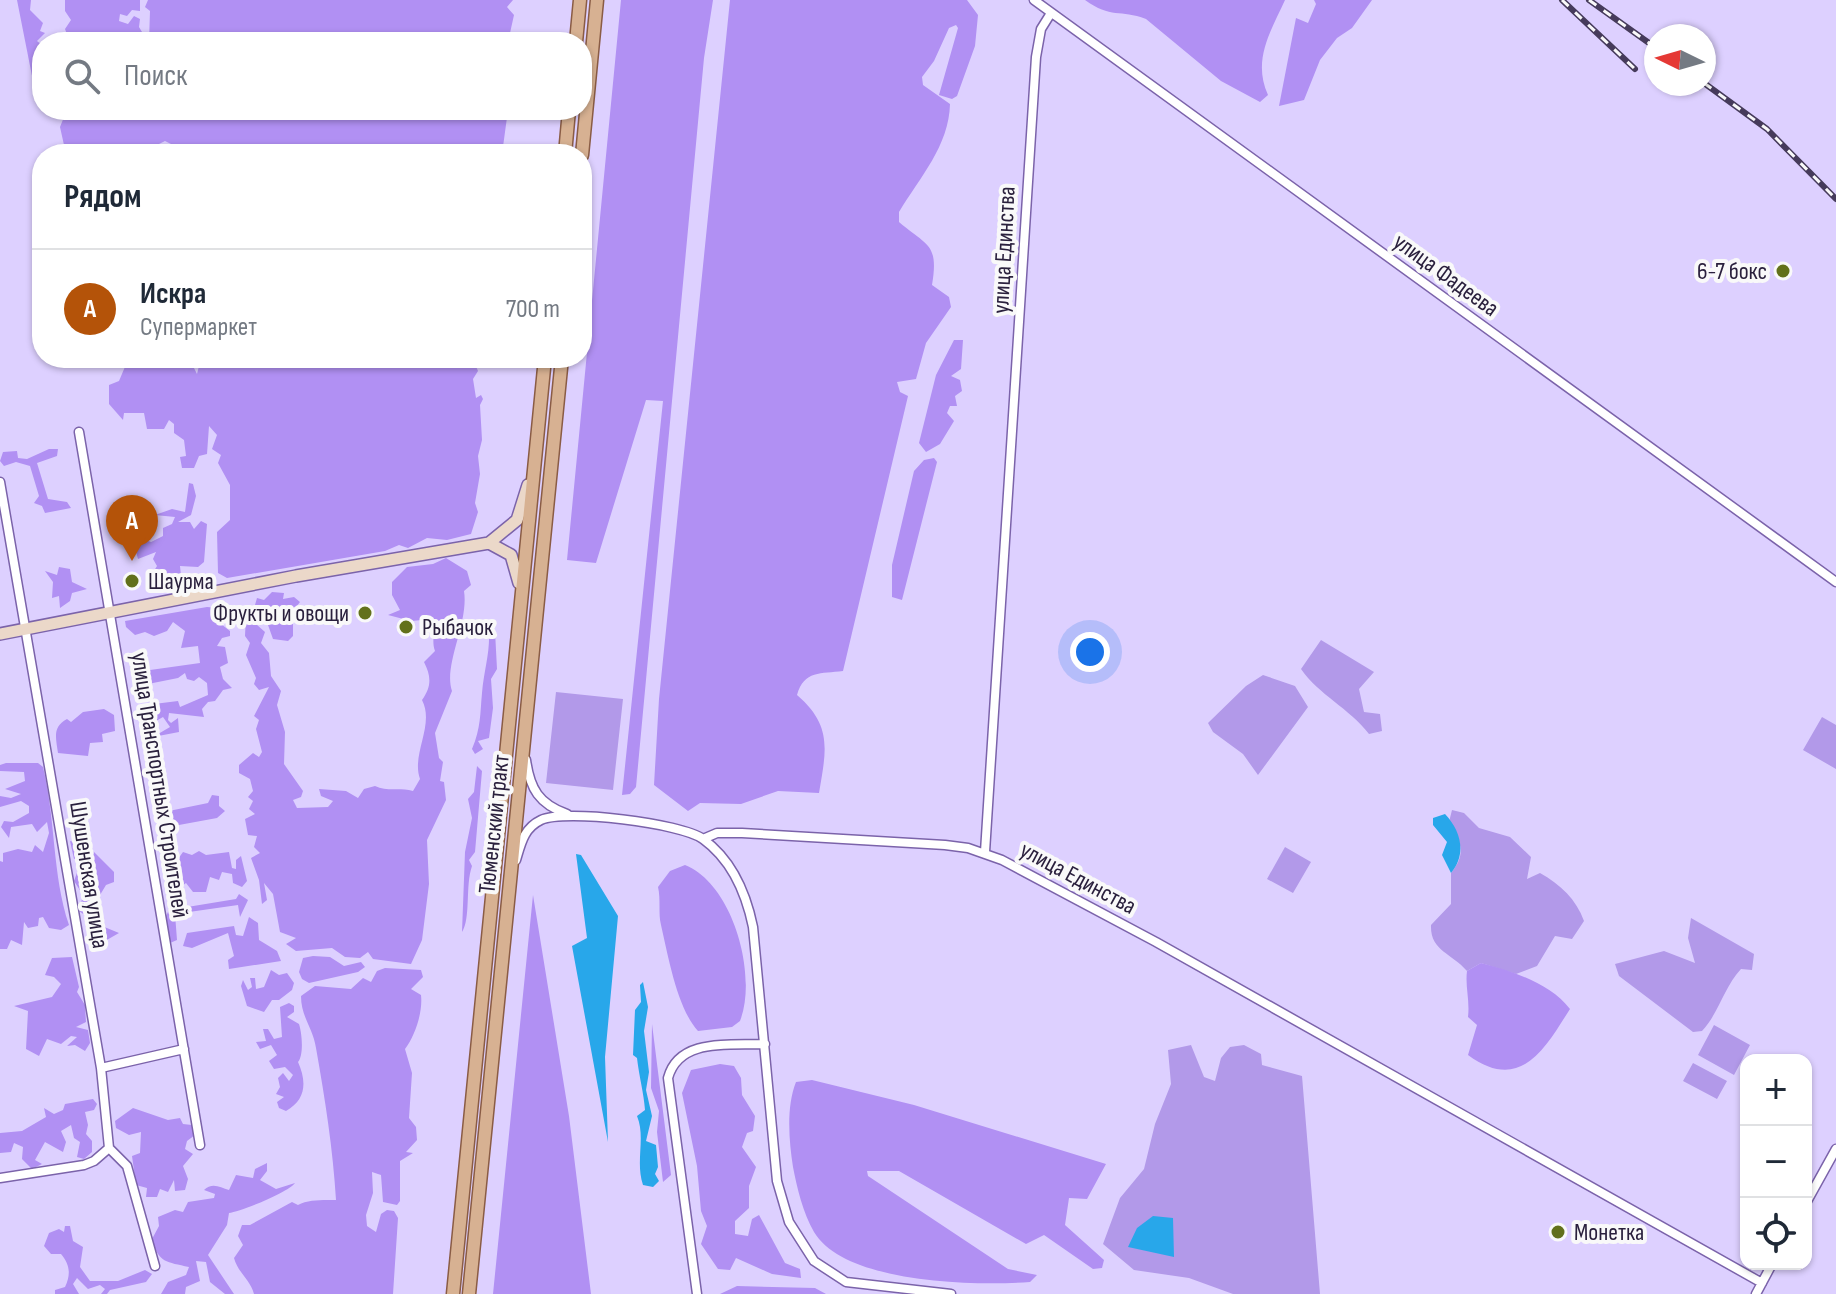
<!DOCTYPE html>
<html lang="ru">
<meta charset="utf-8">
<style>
:root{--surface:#fff;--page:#f6f6f7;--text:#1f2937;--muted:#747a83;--line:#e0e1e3;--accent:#b45309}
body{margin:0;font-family:"Sofia Sans Condensed",sans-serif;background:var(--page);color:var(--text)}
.controls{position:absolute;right:24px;bottom:24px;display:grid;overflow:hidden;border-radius:16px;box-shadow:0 2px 6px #0004}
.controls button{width:72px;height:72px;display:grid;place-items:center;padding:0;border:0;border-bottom:2px solid var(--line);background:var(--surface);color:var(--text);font:40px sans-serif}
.compass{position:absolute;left:1644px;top:24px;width:72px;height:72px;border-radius:50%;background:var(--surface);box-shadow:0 2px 6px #0004;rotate:275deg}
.you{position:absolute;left:1090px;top:652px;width:28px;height:28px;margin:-20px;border:6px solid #fff;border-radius:50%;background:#1a73e8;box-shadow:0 0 0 12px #1a73e833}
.badge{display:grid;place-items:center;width:52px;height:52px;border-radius:50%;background:var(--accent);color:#fff;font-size:26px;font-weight:700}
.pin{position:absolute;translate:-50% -66px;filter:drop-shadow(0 2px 4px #0008)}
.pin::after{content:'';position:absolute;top:42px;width:28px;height:24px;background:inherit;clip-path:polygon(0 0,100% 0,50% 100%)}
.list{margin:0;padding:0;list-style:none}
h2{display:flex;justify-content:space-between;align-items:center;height:104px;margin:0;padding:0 32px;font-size:34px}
h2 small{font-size:26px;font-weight:400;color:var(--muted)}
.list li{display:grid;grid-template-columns:52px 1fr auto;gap:24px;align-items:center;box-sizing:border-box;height:120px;padding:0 32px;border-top:2px solid var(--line)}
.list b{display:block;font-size:30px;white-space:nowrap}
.list p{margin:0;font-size:26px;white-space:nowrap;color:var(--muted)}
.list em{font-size:26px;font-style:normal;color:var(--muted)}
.icon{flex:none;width:44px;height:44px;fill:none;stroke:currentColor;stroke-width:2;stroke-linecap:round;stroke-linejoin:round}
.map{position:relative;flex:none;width:1836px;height:1294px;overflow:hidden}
.search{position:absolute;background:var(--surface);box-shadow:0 2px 6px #0004;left:32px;top:32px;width:560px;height:88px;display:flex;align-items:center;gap:20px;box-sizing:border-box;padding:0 28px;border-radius:32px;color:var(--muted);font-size:30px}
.panel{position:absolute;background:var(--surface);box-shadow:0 2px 6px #0004;left:32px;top:144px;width:560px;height:224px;border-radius:32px}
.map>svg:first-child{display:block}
.green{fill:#b299e9}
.forest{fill:#b190f3}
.water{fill:#28a7ea}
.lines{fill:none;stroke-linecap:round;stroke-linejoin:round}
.street-casing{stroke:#7b63aa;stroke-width:11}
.secondary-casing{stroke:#7b63aa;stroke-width:14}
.primary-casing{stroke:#8a5c45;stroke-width:15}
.street{stroke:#fff;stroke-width:8}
.secondary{stroke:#ebd8c9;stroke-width:11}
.primary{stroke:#d7b192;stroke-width:12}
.rail-casing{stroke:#463b5b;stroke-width:6}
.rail{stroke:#f9f9f9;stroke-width:3;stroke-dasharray:9;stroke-linecap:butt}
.poi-dot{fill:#62701b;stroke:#f9f9f9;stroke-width:3}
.labels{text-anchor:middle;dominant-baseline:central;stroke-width:8;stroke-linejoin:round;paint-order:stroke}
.street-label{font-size:24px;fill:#2a203d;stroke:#f9f9f9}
.poi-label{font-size:24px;fill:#2a203d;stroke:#f9f9f9;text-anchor:start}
</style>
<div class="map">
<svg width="1836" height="1294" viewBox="0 0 1836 1294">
<rect width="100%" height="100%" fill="#ddd0ff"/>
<path class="green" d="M1321 640 1374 672 1359 689 1364 712 1380 714 1382 731 1369 734C1349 708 1319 695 1301 669Z
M1263 675 1295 686 1308 707 1258 775 1243 754 1213 732 1208 723 1246 686Z
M556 692 623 699 613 790 546 783Z
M1822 717 1836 725V769L1803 750Z
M1452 810 1464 813 1479 828 1510 837 1531 857 1527 879 1540 873C1561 885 1576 899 1584 921L1572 939 1555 936 1537 966 1516 974 1481 963 1467 971C1452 953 1430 951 1431 925L1451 904V873C1467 853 1461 842 1449 822Z
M1285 847 1311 862 1293 893 1267 879Z
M1691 918 1754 954 1752 970 1741 969C1724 987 1719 1013 1702 1031L1693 1032 1619 976 1615 964 1664 951 1695 963 1688 938Z
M1714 1025 1750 1045 1734 1075 1698 1055Z
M1191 1045 1204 1077 1215 1081 1221 1058 1230 1047 1244 1045 1261 1054 1262 1065 1302 1076 1320 1294H1233L1189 1278 1134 1270 1103 1244 1120 1198 1144 1169 1155 1124 1171 1084 1168 1050Z
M1693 1063 1727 1081 1717 1099 1683 1081Z"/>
<path class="forest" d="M17 0H31L30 10 43 23 40 31 45 33 37 41 42 45V86L33 81Z
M65 0H140V11L132 10 127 16 120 14 119 21 128 24 134 16 140 19 139 27 148 42H64L68 37 65 29 71 20 65 11Z
M148 0H513L507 7 514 15 508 42H149L150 11 145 7Z
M621 0H713L704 58 636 787 630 794 622 795 663 401 646 400 596 563 567 560Z
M730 0H967L978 15 975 46 957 96 952 99 939 95 958 28 956 25 949 28 934 61 922 77 923 85 950 104C949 146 920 177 899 212V222C927 246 939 243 932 285L949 297 951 307 926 343 916 379 897 382 900 392 908 396 843 671C821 674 804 670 797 695 833 726 826 751 819 793L778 791 741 804 700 803 688 811 654 785 659 699Z
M1085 0H1285C1271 31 1252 60 1268 95L1260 102 1221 81 1146 19C1120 9 1111 19 1085 0Z
M1314 0H1372L1352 28 1337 38 1320 60 1304 100 1279 106 1296 18 1308 23 1316 4Z
M70 110H508L502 154H175L173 145 165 141 159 144 157 154H66L60 127 64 117 71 115Z
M954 340H963L961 369 951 376 960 380 962 391 955 396 957 406H950L947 413 954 421 940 444 926 452 919 443 936 375Z
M134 358C151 363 171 358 192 364L197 374 201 358H492L484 364 480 360 475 364 478 371 473 379 476 398 481 395 483 399 480 405 482 440 478 456 480 474 475 503 478 512 471 534 447 540 427 538 408 548 399 545 385 551 227 578 218 573 217 532 230 520V485L218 463 221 455 212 449 217 435 209 426 207 454 199 456 194 468H182L180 457 186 456 184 440 174 433V424L169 420 164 429H147L144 413H124L123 420 109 404V385L119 381 127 362Z
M49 449H58L57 456 37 463 48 499 67 502 71 508 45 513 42 506 34 503 39 496 30 466 16 462 4 466 0 461 3 452 17 451 18 458 27 459Z
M934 458 937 462 902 600 892 597V565L914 471 924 460Z
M189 483 193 484 196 496 191 515 178 522H190L194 529 201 521 207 524 204 562 198 567 180 566 181 576 160 580 152 574 157 566 153 559 156 552 138 559 133 540 140 538 151 542 163 536V528L172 524 175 517 155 515 172 509 185 512Z
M446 558 467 571 471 585 464 591C469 623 443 665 452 691L435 733 439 758 443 762 440 781 444 782 446 800 427 840 429 884 422 940 411 964 373 959 368 952 360 958 345 957 332 948 296 951 286 944 296 938 280 932 273 894 264 883 267 900 262 904 259 880 251 858 260 853 254 847 257 836 248 835 245 819 255 814 249 809 253 801 248 797 253 791 250 779 239 773V765L253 753 259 757 262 752 256 729 259 720 254 716 269 687 259 690 254 684 256 678 246 655 250 643 245 636 246 615 265 632 261 643 269 653 271 676 281 691 277 705 285 732 284 764 303 791 301 797 293 800 297 808 328 807 333 801 321 796 319 789 346 791 358 798 364 789 375 786C387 792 399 787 413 791L420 779C411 754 435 725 422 700 432 686 431 676 424 662L435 651C431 640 436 631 433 619L411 621 388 615 400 610 392 595V582L407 567 433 564Z
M59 567 70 569 72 582 87 589 72 593 70 601 60 608 59 596 52 598 53 582 45 571 57 575Z
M272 592 284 593 283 599 294 597 300 602 293 611V636L288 641 273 639 263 611 255 605 257 598 264 600Z
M207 607 219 608 221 624 230 631V636L222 638 217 646 225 647 228 663 220 667 223 679 232 688 223 690 215 701 208 702 202 709 204 717 169 713 168 720 171 723 178 718 179 732 153 737 170 727 163 717 156 721 150 717V709L154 704 178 701 180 707 208 695 207 683 199 677 194 681 187 679 185 673 178 678 143 685V671L200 663 198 646 181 648 185 631 173 622 167 631 154 636 145 632 135 635 126 627 125 621Z
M489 630 495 631 497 669 491 679 493 708 489 738 478 741 483 749 475 754 472 749C481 728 480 714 482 693 484 669 490 655 489 630Z
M104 709 114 715 115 731 102 734 103 742 90 743 88 756 58 753C56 738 52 727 67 719L71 722 83 712Z
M6 763H38L43 767C56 821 52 874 69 925L61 930 49 928 43 917 39 918 38 926 28 928 24 922 22 945 11 940 7 949H0V861L3 862V853L18 849 32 852 35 845 43 852 49 833 47 822 37 832 32 824 11 827 9 838 1 827 4 821 13 822 29 813V806L21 801 0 807V796L11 798 21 794 5 789 25 781 24 772 0 771V765Z
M477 766 482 771 475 852 469 860 472 866C465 886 471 918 462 932L465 852 472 818 468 799 474 792Z
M212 795 219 796V806L225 811 217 818 168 827 159 813 208 803Z
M70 841 88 846 114 872V882L106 885 97 900 98 908 91 912 94 929 102 926 119 933 105 941 90 939 86 916 79 911 83 895 74 881 83 856 74 859Z
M199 851 206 855 229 852 232 868 236 869V860L241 856 247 881 242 887 233 883 232 874 222 872 219 880 210 877 206 892H193L186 883 170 895 167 891 171 882 165 873 172 855 178 859 183 852 192 855Z
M685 865C733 884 758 975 740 1021L732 1027 698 1031C677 1008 668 955 661 925 658 913 661 900 658 887L670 871Z
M239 894 248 900 240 917 238 905 175 914 177 940 170 943 165 918 169 910 236 899Z
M533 895 569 1116 591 1294H493Z
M249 917 258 923 259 940 277 951 281 961 229 969 228 960 234 956 228 933 192 948 183 946 187 933 234 926 236 935 243 936Z
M313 956 330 957 344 966 361 962 365 967 358 972 309 983 302 979 299 972 303 958Z
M72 957 79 987 77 992 85 1005 86 1022 76 1027 88 1030 90 1043 85 1051 75 1045 67 1046 77 1037 71 1036 61 1044 47 1039 39 1056 26 1049 28 1011 14 1006 52 997 61 984 54 977 45 975 52 958Z
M1481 963C1512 971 1550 983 1570 1009 1545 1048 1521 1094 1468 1055L1477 1025 1468 1017C1470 1000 1465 987 1467 971Z
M385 968 421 970 423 977 411 989 421 995C423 1012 415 1036 405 1049L412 1073 409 1118 416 1127 417 1140 406 1152 413 1153 400 1161V1201L397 1205 383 1202 381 1175 372 1172 373 1193 366 1215 367 1226 376 1232 381 1214 387 1210 394 1211 398 1218 393 1294H254C250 1279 238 1273 234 1258L243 1245 238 1236 242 1225H250L292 1202 298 1205C309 1199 325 1200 336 1200 333 1149 325 1099 316 1048 313 1028 301 1017 301 996L315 986 351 989 363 978 371 982 377 971Z
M271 970 279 975 287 973 294 983 292 990 279 1000H272L264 1012 247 1006 241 986 243 980 248 990 252 987 250 978H255L256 989 264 987Z
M289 1003 294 1006V1012L287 1017 299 1024C302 1033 304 1055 298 1062 307 1082 306 1100 286 1111L279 1108 277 1102 284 1097 276 1094 280 1087 278 1078 283 1073 289 1081 293 1075 285 1067 274 1069 269 1061 277 1055 271 1045 260 1049 256 1042 266 1041 263 1029H268L274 1039 282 1037 280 1007Z
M652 1024 671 1175 663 1182 657 1132 659 1111 651 1088Z
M720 1064 734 1066 741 1078 742 1095 755 1116 753 1131 747 1133 742 1147 756 1167 749 1186V1208L735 1221V1234L748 1236 752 1219 759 1215 785 1263 800 1269 801 1278 772 1274 736 1258 730 1270 718 1269 701 1244 707 1226 701 1211 697 1166 682 1093 691 1070Z
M812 1080 914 1105 1106 1164 1087 1199 1069 1198 1065 1225 1104 1260 1102 1268 1093 1269 1044 1235 1026 1244 899 1171H867L868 1176 1008 1269 1037 1275 1030 1282C977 1286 845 1284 814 1232 803 1213 797 1188 793 1167 789 1141 786 1107 796 1082Z
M93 1099 97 1104 94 1110 85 1112 88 1125 86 1134 92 1141V1152L84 1159 77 1157 80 1142 74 1138 71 1125 61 1131 66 1142 63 1152 45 1142 35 1160 42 1164 32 1169 22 1159 23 1147 14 1143 11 1152 0 1153V1133L22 1131 46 1117 44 1108 54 1114 63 1110 65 1104Z
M133 1108 168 1120 180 1118 183 1124 192 1125 195 1135 187 1141 185 1149 193 1154 183 1166 188 1179 185 1190 175 1191 174 1180 168 1192 160 1189 157 1197H146L147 1188 136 1185 132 1156 140 1153 141 1132 129 1135 116 1128 115 1121Z
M267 1163V1171L260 1180 276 1189 295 1183C289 1192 240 1212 229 1213L227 1225 208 1255 234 1294H225L210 1282 206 1262 196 1261 200 1281 186 1287 185 1294H161L168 1282 186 1275 189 1267C167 1262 158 1263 152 1239L159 1226 158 1217 175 1210 183 1212 188 1202 214 1198 215 1194 204 1190C212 1182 220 1187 229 1190L236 1175 253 1178 255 1169Z
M65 1226H70L73 1241 83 1247 80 1267 90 1281H118L145 1270 152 1274 146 1282 110 1290 107 1294H101L105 1289 100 1285 88 1289 77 1278 73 1284 79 1294H55V1290L65 1287C71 1274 70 1265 61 1254H51L44 1246 49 1233 59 1229 64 1232Z
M737 1286 815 1288 826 1294H720Z"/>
<path class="water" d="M1445 814C1461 831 1467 854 1451 873L1442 855 1447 842 1433 825V818Z
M576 854 581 855 618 916 605 1057 608 1142 572 946 587 938Z
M643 982 648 1007 644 1031 649 1072 646 1090 652 1116 646 1141 656 1145 658 1167 655 1174 659 1181 653 1187 643 1185C635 1161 646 1138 637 1116L645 1110C644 1094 639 1076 637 1058L633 1055 635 1010 641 1002 640 985Z
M1153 1216 1173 1218 1174 1257 1128 1247 1137 1228Z"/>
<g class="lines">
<g class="street-casing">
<path id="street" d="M1034 0 1836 582
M79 432 200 1145
M0 482 101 1068 109 1148
M526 760C530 789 539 804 567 814
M703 839 717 833H742L945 845 968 848 1002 860 1156 942 1762 1283
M985 852 1036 57 1041 29 1051 13
M516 860C521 843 524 828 541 820 565 809 681 823 703 839 732 860 746 893 753 927L777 1181 789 1222 814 1261 846 1282 951 1294
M101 1068 184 1049
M109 1148 127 1166 155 1266
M0 1178 84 1165 94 1161 109 1148
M1806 1203 1836 1149
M697 1294 668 1078C679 1037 731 1046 765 1044
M1756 1294 1772 1264"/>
</g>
<g class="secondary-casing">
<path id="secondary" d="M489 543 511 555 519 583
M0 634 296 576 489 543 517 520 528 485"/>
</g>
<g class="primary-casing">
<path id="primary" d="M576 42 580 0
M565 154 569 110
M582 155 597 0
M453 1294 545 358
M469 1294 562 358"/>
</g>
<use href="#street" class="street"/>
<use href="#secondary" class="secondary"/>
<use href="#primary" class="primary"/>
<g class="rail-casing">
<path id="rail" d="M1562 0 1635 69
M1589 0 1656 48
M1704 83 1767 129 1836 199"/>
</g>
<use href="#rail" class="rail"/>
</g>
<g class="poi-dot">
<circle cx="1783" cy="271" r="8"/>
<circle cx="132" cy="581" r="8"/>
<circle cx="365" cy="613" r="8"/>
<circle cx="406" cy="627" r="8"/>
<circle cx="1558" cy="1232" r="8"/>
</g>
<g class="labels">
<g class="street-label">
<text transform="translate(1004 250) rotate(-87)">улица Единства</text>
<text transform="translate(1446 275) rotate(36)">улица Фадеева</text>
<text transform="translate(160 785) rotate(81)">улица Транспортных Строителей</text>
<text transform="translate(494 824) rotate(-84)">Тюменский тракт</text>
<text transform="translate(89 875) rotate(81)">Шушенская улица</text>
<text transform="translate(1078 878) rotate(28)">улица Единства</text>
</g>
<g class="poi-label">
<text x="1767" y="271" text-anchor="end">6-7 бокс</text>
<text x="148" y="581">Шаурма</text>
<text x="349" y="613" text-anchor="end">Фрукты и овощи</text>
<text x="422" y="627">Рыбачок</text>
<text x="1574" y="1232">Монетка</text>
</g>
</g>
</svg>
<div class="controls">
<button>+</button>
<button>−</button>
<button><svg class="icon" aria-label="locate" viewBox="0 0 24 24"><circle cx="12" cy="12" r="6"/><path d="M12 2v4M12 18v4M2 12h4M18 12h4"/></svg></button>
</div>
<svg class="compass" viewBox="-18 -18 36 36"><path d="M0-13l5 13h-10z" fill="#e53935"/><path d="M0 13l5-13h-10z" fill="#747a83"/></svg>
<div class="you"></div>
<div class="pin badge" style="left:132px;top:561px">A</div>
<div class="search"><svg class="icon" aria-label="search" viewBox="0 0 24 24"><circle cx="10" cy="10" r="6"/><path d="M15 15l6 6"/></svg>Поиск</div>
<section class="panel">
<h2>Рядом<small></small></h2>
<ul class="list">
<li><span class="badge">A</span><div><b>Искра</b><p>Супермаркет</p></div><em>700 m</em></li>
</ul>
</section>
</div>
